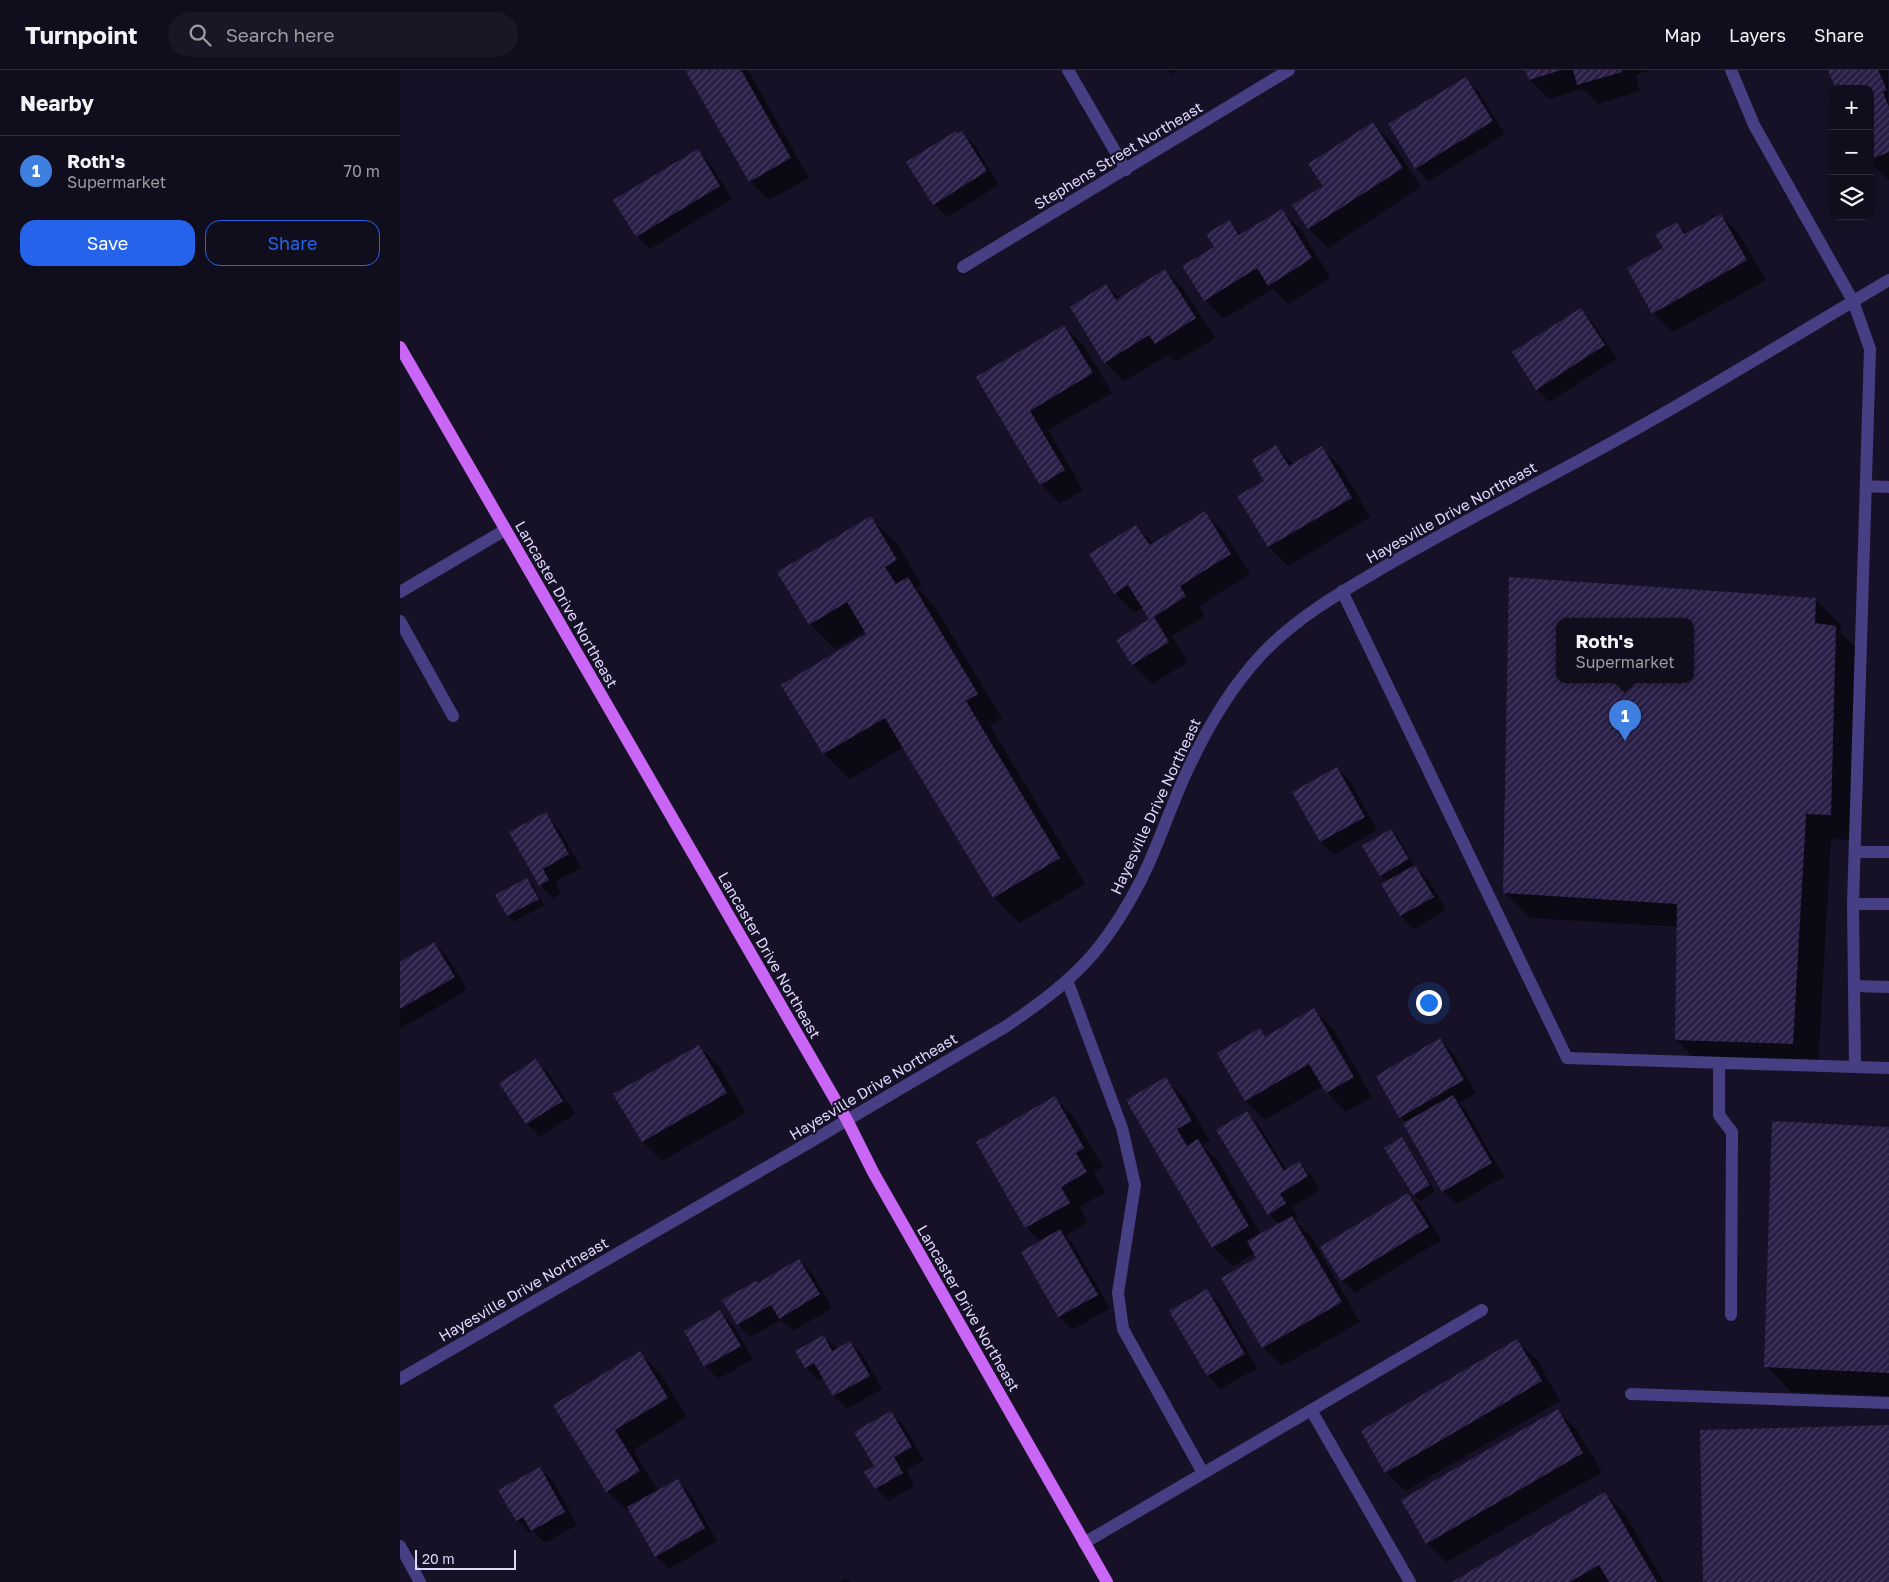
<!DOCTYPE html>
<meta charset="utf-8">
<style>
:root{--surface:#100d1c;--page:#191625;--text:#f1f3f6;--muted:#9c9ca3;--line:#302d3b;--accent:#2563eb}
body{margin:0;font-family:"Golos Text",sans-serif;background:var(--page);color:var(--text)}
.controls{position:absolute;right:15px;top:15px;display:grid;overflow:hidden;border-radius:10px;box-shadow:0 5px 20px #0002}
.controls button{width:45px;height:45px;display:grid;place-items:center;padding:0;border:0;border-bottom:1px solid var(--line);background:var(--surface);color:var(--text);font:25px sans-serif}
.scale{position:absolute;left:15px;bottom:12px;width:101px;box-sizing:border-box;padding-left:5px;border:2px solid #dfd8fd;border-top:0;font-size:14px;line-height:18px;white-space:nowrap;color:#dfd8fd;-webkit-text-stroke:4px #161126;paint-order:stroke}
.you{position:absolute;left:1028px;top:932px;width:18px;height:18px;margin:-12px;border:4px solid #fff;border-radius:50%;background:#1a73e8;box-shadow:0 0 0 8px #1a73e833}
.badge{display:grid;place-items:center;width:32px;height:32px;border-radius:50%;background:var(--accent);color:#fff;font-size:16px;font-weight:700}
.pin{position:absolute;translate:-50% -41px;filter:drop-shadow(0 1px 2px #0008)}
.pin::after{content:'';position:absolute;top:26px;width:18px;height:15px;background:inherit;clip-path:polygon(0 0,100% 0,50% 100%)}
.popup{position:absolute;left:1156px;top:548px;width:138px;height:65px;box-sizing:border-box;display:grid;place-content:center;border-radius:10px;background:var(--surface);filter:drop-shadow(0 1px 4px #0005);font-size:16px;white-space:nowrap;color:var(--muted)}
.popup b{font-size:19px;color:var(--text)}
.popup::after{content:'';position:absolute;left:50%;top:100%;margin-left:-10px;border:10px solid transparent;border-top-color:var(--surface)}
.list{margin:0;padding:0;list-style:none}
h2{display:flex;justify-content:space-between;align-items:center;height:65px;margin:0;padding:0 20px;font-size:21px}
h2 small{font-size:16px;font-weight:400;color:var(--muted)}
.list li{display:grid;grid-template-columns:32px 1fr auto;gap:15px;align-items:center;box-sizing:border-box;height:70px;padding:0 20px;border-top:1px solid var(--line)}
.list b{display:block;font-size:19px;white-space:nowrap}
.list p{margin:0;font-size:16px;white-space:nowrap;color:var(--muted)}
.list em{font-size:16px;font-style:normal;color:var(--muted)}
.actions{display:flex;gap:10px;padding:15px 20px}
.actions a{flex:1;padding:11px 0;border:1px solid var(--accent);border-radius:15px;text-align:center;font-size:18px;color:var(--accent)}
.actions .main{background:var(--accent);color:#fff}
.icon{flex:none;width:28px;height:28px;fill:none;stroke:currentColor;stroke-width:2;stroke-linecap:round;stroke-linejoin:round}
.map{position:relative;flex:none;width:1489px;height:1512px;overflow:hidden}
header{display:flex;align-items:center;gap:30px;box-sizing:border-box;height:70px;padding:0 25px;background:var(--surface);border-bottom:1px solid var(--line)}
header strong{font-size:24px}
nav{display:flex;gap:28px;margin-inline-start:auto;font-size:18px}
.search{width:350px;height:45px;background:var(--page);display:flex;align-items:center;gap:12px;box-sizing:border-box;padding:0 18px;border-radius:28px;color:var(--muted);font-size:19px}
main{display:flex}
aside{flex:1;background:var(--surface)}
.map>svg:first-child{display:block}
.shadow{fill:#0007;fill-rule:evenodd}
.building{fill:url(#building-hatch);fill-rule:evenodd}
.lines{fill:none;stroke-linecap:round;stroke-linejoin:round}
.minor{stroke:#463f83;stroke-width:12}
.major{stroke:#ca66f6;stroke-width:12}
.labels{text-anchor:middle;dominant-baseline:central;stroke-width:4.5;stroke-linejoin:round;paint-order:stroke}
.street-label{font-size:15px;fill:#dfd8fd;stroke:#161126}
</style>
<header>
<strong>Turnpoint</strong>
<div class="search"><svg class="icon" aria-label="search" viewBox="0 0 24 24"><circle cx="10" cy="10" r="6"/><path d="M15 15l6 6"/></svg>Search here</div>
<nav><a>Map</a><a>Layers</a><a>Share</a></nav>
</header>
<main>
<aside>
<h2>Nearby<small></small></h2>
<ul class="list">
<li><span class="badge" style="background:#3f7fe0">1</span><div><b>Roth's</b><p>Supermarket</p></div><em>70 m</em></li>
</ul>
<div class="actions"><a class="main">Save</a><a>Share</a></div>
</aside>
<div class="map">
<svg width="1489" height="1512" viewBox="0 0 1489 1512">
<defs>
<pattern id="building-hatch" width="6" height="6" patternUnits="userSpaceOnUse" patternTransform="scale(1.25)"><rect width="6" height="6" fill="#291e46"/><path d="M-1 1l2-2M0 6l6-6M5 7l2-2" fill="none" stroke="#483e62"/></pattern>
</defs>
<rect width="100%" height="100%" fill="#161126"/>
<path class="shadow" d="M287 0H348L409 108 369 130 350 111Z
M768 0H778L772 4Z
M1127 0H1250L1236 5 1240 21 1198 34 1183 19 1149 29 1130 10Z
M1429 0H1488L1489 110 1470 92V19Z
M1066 9 1078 21 1105 64 1029 111 1016 98Z
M973 53 992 73 1021 117 928 178 909 159 894 136 924 116Z
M562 63 575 76 599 115 547 147 534 134 558 65Z
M297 80 310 93 332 129 250 179 237 166Z
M882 141 901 160 931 208 888 234 873 219 824 249 805 230 816 177 829 152 842 165Z
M1321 145 1340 165 1366 210 1273 262 1253 243 1264 178 1277 153 1288 164Z
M765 200 784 220 815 268 776 292 768 285 724 311 705 292 706 215 720 229Z
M1181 240 1193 253 1217 289 1149 332 1136 319Z
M664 256 684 276 712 323 648 360 683 420 660 434 641 414 578 308Z
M876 377 893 394 921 378 941 397 970 447 888 496 869 477 839 426 865 411Z
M804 442 824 462 850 504 799 536 805 546 772 566 788 592 752 614 733 594 751 550 743 537 734 543 715 523 736 456 754 474Z
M471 448 496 473 522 515 517 518 533 534 602 649 590 656 685 814 620 853 594 828 504 677 450 709 424 684 383 615 468 564 466 561 435 579 410 554Z
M1110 508 1415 530 1441 555 1440 562 1461 583 1456 770 1431 769 1418 999 1302 995 1276 970 1278 857 1130 848 1105 823ZM1160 552H1290V610H1160Z
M937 698 950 711 977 760 934 785 921 772 894 723Z
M145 744 158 757 181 798 155 812 161 823 153 828 140 815Z
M991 760 997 766 1015 796 1028 809 1046 840 1014 859 1001 846 983 815 988 812 981 806 964 777Z
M127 809 133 815 144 835 114 852 108 846 97 826Z
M34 873 47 886 67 920 0 959V893Z
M914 940 933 959 972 1027 946 1042 927 1022 923 1016 865 1050 846 1031 819 984 859 960 866 967Z
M1040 970 1053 983 1076 1023 1059 1033 1065 1039 1104 1107 1056 1134 1043 1121 1006 1053 1000 1047Z
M299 977 319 996 346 1043 262 1091 243 1072 215 1025Z
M135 990 148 1003 175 1044 140 1067 127 1054 101 1013Z
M765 1009 785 1028 810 1071 802 1075 817 1090 861 1164 879 1154 869 1144 846 1042 859 1055 887 1101 899 1093 912 1106 920 1120 892 1137 898 1147 894 1149 911 1167 960 1252 882 1296 863 1277 858 1188 855 1183 833 1196 813 1177 728 1031Z
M655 1028 674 1047 703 1097 694 1102 705 1122 680 1137 688 1152 665 1166 673 1174 710 1238 672 1260 659 1247 623 1182 641 1172 626 1157 577 1072Z
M1489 1058V1326L1391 1322 1366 1296Z
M1001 1069 1007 1075 1035 1121 1020 1131 1014 1124Z
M1008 1124 1021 1137 1041 1170 955 1223 942 1210 922 1177Z
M399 1190 412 1203 432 1238 393 1261 381 1250 350 1267 338 1254 358 1214Z
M807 1221 820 1234 857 1298 821 1319 808 1306 771 1241Z
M320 1242 333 1255 353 1289 318 1309 305 1296Z
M424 1266 437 1279 450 1272 463 1285 482 1319 447 1339 434 1326 424 1308 419 1311 406 1298 397 1282Z
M1117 1271 1137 1290 1160 1331 1005 1421 986 1402Z
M239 1283 259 1302 287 1347 233 1380 258 1421 277 1410 290 1423 317 1471 269 1499 256 1486 229 1439 227 1440 207 1421 155 1336Z
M1157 1340 1177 1360 1202 1402 1046 1492 1027 1473Z
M491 1343 504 1356 524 1390 506 1400 515 1416 488 1431 476 1418 475 1397Z
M140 1398 153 1411 177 1455 145 1473 133 1461 130 1463 117 1450Z
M1205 1424 1224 1443 1264 1512H1054Z
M446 1508 450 1512H439Z"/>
<path class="building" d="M285 0H341L391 88 349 112Z
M1125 0H1161L1129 10Z
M1173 0H1221L1222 2 1177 15Z
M1428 0H1478L1487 20 1483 22 1489 37V82L1470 90V19H1436Z
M1066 7 1093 51 1015 99 988 54Z
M973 52 1003 98 908 159 892 135 923 116 908 94Z
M556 61 558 64 562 61 587 101 533 135 506 92Z
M298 79 320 116 236 167 213 130Z
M882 139 912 188 868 216 857 198 804 231 782 196 814 177 806 164 829 150 839 165Z
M1321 144 1347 190 1252 244 1227 198 1263 178 1255 164 1277 152 1284 164Z
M765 199 796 248 755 274 749 265 704 293 670 237 706 214 716 230Z
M1181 238 1205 275 1136 320 1112 282Z
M664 255 693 303 630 341 665 400 640 415 576 307Z
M876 375 889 396 922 376 952 428 868 477 837 426 864 411 852 390Z
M805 441 831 484 780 516 786 526 754 547 769 572 732 595 716 570 749 549 728 515 714 524 689 484 736 455 750 475Z
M471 446 497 490 485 497 496 514 508 507 578 624 566 631 660 788 593 828 485 648 423 684 381 615 466 564 447 532 409 555 377 502Z
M1109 507 1416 528 1415 553 1436 556 1431 745 1406 744 1393 974 1275 970 1277 834 1103 823ZM1160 552H1290V610H1160Z
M937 697 965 747 920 772 892 722Z
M146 742 169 784 143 799 149 810 139 816 109 762Z
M991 759 1009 789 980 806 962 776Z
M1015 795 1034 827 1000 846 981 814Z
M127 808 139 829 107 846 95 825Z
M34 872 55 907 0 939V892Z
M914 938 954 1007 926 1023 909 994 845 1031 817 983 860 958 865 967Z
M1040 968 1064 1010 999 1048 976 1006Z
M299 975 327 1023 242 1072 213 1024Z
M136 989 163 1031 126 1054 99 1013Z
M766 1007 792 1051 777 1059 787 1076 798 1069 849 1156 812 1178 726 1030Z
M1053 1025 1092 1093 1042 1122 1003 1053Z
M655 1026 684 1078 676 1083 687 1102 661 1117 670 1133 625 1158 576 1072Z
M847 1041 884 1101 899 1091 908 1106 880 1124 886 1133 868 1145 816 1060Z
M1372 1051 1489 1057V1303L1364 1297Z
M1002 1067 1030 1115 1013 1125 984 1078Z
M1008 1123 1029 1157 941 1211 920 1177Z
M892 1146 942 1232 862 1278 821 1208 856 1188 847 1171Z
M660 1159 698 1225 658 1247 621 1182Z
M399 1189 420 1224 379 1249 371 1235 337 1255 322 1230 356 1211 358 1213Z
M807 1219 845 1284 807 1306 769 1241Z
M320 1240 341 1276 304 1297 284 1261Z
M424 1265 432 1281 450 1271 470 1306 433 1326 414 1293 405 1298 395 1281Z
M1117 1269 1142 1311 985 1403 961 1361Z
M240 1281 268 1328 215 1360 240 1401 206 1422 153 1335Z
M1158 1339 1183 1383 1026 1474 1001 1430Z
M491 1341 512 1377 494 1387 503 1403 475 1419 464 1402 474 1396 454 1362Z
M1489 1355V1512H1303L1300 1360Z
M140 1397 165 1442 131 1461 123 1447 116 1451 98 1420Z
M278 1409 305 1458 255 1487 227 1437Z
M1205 1422 1257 1512H1209L1199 1495 1170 1512H1052Z"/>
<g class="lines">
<path class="minor" d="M668 0 726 100
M1331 0 1354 55 1453 231 1470 279 1453 834H1489
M563 197 889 0
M1466 416 1489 417
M942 521 1167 988 1455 997 1453 834
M0 522 105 460
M0 551 53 646
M1455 782H1489
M667 910 722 1058 735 1115 718 1223 723 1259 803 1403
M1454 916 1489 917
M1319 993V1045L1332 1062 1331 1245
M1455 997 1489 998
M0 1309 393 1082 605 957C633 938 660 919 684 894 707 870 726 839 741 810 759 774 771 735 788 699 807 658 831 617 862 584 897 547 941 522 984 497 1048 460 1113 426 1178 391 1284 334 1386 271 1489 210
M1231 1324 1489 1333
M911 1340 1010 1512
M684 1473 1082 1240
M0 1476 20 1512"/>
<path class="major" d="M0 277 447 1050 473 1102 707 1512"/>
</g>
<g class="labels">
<g class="street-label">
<text transform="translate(718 85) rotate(-31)">Stephens Street Northeast</text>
<text transform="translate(1051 442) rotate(-29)">Hayesville Drive Northeast</text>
<text transform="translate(167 534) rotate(60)">Lancaster Drive Northeast</text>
<text transform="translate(755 736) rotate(-65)">Hayesville Drive Northeast</text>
<text transform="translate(370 885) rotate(60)">Lancaster Drive Northeast</text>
<text transform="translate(473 1016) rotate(-31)">Hayesville Drive Northeast</text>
<text transform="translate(123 1219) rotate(-30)">Hayesville Drive Northeast</text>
<text transform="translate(569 1238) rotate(60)">Lancaster Drive Northeast</text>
</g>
</g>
</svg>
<div class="controls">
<button>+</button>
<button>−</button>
<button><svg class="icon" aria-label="layers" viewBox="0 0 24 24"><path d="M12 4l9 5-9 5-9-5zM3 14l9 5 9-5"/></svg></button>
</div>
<div class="scale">20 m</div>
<div class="you"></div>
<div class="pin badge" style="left:1225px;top:671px;background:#3f7fe0">1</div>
<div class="popup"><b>Roth's</b>Supermarket</div>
</div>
</main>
